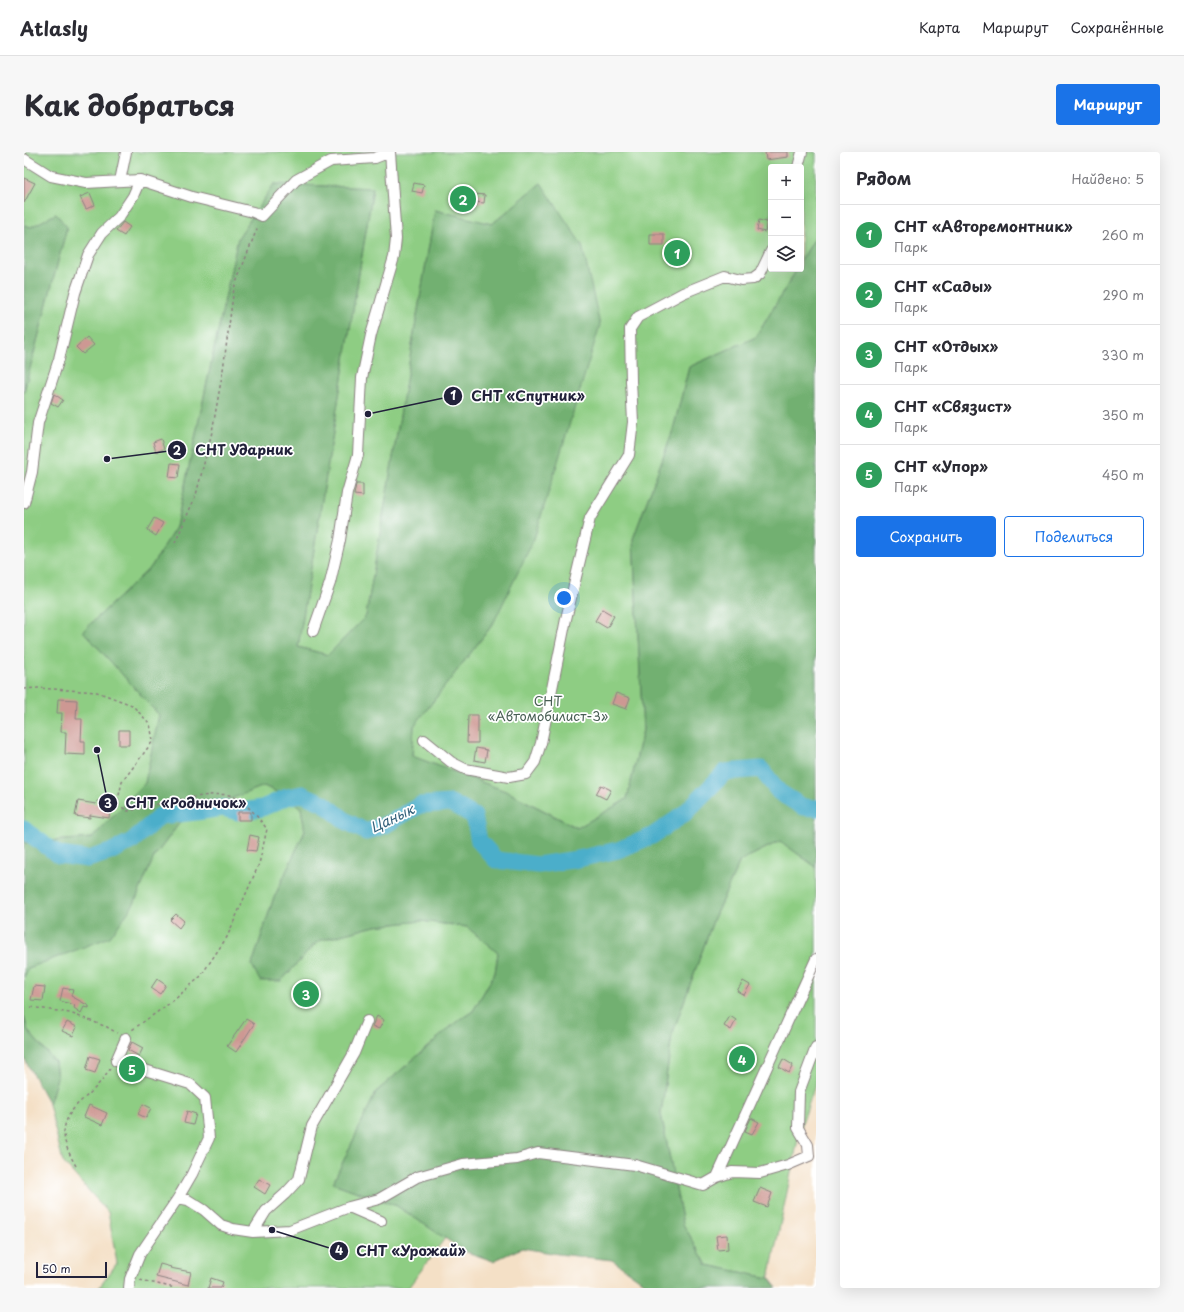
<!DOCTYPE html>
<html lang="ru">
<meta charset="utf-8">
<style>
:root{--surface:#fff;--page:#f7f7f7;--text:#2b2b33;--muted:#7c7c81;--line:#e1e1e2;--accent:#1a73e8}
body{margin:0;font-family:"Playpen Sans",sans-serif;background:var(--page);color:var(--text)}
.controls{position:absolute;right:12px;top:12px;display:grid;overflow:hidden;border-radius:4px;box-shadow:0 4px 16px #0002}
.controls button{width:36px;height:36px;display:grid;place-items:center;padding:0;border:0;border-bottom:1px solid var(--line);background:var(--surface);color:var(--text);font:20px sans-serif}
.scale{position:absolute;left:12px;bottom:10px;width:71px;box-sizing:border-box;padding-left:4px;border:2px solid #22223b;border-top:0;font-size:11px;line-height:14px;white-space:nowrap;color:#22223b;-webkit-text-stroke:3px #fff;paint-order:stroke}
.you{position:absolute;left:540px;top:446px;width:14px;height:14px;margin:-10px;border:3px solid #fff;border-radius:50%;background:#1a73e8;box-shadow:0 0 0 6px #1a73e833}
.badge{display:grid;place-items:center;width:26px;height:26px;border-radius:50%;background:var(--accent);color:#fff;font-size:13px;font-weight:700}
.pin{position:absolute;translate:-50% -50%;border:2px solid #fff;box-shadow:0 1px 4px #0006}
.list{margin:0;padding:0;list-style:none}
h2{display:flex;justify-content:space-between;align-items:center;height:52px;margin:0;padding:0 16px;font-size:17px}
h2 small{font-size:13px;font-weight:400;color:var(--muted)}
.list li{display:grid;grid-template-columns:26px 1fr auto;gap:12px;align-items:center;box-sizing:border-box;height:60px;padding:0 16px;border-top:1px solid var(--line)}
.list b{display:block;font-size:15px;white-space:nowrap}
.list p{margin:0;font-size:13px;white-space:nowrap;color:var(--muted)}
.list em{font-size:13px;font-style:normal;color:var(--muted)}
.actions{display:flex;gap:8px;padding:12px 16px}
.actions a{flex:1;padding:9px 0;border:1px solid var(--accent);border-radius:4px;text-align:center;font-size:14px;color:var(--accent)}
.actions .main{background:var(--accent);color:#fff}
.icon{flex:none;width:22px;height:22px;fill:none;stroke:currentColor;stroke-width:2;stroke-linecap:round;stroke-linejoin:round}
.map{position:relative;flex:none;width:792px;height:1136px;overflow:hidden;border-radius:4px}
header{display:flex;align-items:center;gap:24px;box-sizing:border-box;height:56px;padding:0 20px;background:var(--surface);border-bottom:1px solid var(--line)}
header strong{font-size:19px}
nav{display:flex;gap:22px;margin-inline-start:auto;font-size:14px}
.intro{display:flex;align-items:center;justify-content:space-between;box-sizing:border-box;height:96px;padding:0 24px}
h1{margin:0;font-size:28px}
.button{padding:10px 18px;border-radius:4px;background:var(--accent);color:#fff;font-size:14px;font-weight:700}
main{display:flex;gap:24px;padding:0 24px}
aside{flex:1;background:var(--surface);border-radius:4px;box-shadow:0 4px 16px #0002}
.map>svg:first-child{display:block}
.green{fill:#8ecd83;stroke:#58785f}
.forest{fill:#72b071;stroke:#4a6956}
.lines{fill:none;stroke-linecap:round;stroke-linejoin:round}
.river{stroke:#4baeca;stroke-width:17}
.building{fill:#cd9893}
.minor-casing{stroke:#8b8180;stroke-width:12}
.path{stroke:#8b8180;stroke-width:1.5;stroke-dasharray:3 3;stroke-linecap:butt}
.minor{stroke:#fff;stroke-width:10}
.labels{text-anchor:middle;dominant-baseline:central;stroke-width:3.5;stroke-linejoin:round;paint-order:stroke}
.park-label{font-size:13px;fill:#485e54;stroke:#fff}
.water-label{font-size:14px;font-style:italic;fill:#34617b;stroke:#fff}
.leader{fill:none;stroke:#22223b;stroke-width:1.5}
.callout-dot{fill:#22223b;stroke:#fff;stroke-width:1.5}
.mark-label{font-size:12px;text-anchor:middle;font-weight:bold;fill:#fff}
.callout-label{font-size:14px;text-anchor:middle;font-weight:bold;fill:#22223b;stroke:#fff;stroke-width:3.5;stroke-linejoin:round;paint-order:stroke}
</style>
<header>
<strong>Atlasly</strong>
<nav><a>Карта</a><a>Маршрут</a><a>Сохранённые</a></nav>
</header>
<div class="intro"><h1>Как добраться</h1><a class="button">Маршрут</a></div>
<main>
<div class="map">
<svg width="792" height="1136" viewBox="0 0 792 1136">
<rect width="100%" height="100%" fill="#fff"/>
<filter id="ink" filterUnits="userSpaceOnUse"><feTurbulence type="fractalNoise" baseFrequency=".025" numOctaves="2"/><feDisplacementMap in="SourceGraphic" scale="8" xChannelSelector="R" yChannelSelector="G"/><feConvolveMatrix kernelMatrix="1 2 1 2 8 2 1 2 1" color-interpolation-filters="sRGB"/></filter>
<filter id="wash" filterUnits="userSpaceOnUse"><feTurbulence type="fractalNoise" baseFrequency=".012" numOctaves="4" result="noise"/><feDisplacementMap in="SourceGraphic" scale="16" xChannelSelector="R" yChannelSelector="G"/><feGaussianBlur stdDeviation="0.9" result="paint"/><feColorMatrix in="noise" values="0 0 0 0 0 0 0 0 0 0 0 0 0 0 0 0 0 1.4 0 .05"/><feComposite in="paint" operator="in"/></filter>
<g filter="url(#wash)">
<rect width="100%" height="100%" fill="#f4e0c6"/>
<path class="green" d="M0 0H792V84L777 109V15H747V117H773L732 185 665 215 649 278 609 387 619 578 603 647 554 676 484 640 388 604 390 574 469 472 517 31 468 72 411 58 342 465 304 503 274 495 349 36 250 32 214 86 152 375 127 415 59 479 135 563 121 631 68 686 0 691V239L43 75 32 62 7 75 0 73Z
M240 634 263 645 277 656 281 679 249 748 228 813 257 829 294 789 351 774 397 769 443 775 474 801 471 821 449 859 431 871 352 940 309 1031 373 1054 421 1086 384 1136H75L93 1111 84 1060 39 1010 25 952 33 926 31 910 4 879 0 864V825L4 816 49 799 110 752 130 705 160 665Z
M756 689 792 715V930L776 978 745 1126 683 1113 659 1072 637 962 648 883 690 766 716 709Z"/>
<path class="forest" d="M517 31 558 93 576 173 510 387 469 472 390 574 388 604 484 640 553 676 603 647 619 578 609 387 649 278 665 215 732 185 773 117H777V109L792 84V715L756 689 716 709 690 766 648 883 637 962 659 1072 683 1113 745 1126 753 1136H628L588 1108 534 1102 498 1096 469 1109 440 1099 373 1054 309 1031 352 940 431 871 449 859 471 821 474 801 443 775 397 769 351 774 294 789 257 829H236L228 813 249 748 281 679 277 656 263 645 240 634 160 665 130 705 110 752 86 785 5 816 0 825V691L68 686 121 631 135 563 59 479 127 415 152 375 214 86 250 32 349 36 274 495 304 503 342 464 411 58 468 72Z
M32 62 43 75 0 239V73L7 75Z
M0 864 4 879 31 910 33 926 25 952 0 906Z"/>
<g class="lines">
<path class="river" d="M0 677 3 680 35 703 64 707 86 700 108 689 136 664 172 660 199 656 214 660 238 656 263 645 278 642 299 651 322 669 342 680 363 672 396 653 427 651 450 664 455 689 472 708 514 713 554 707 594 698 628 684 659 663 701 620 737 617 755 640 779 655 792 656"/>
</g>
<g id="blocks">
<path class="building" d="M741 0H764V5L742 8Z
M0 26 11 31 0 51Z
M390 31 400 33 398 41 388 39Z
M66 41 71 53 62 57 56 45Z
M450 42 461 43 460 51 450 50Z
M735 68 743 70 741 80 733 78Z
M99 70 106 75 100 84 92 79Z
M626 82H640V93H626Z
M63 185 70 193 59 202 52 195Z
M30 242 39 248 34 255 27 251Z
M137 287 140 297 132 300 129 290Z
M147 311 156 312 154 326 145 325Z
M332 332H339V344L330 343Z
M130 366 139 371 132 384 123 378Z
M578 457 590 464 583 476 571 469Z
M592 541 606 546 602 557 588 552Z
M34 547 53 548 52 567H58L57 589H61V603L41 602 42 580H37L38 561H33Z
M444 563H454V591H443Z
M95 578H105V593H95Z
M452 596 463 598 461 610 450 608Z
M577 633 587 638 582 647 572 642Z
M54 649 72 652 73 649 87 651 85 666 66 663V666L51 664Z
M214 660H227V668H214Z
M226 683 235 685 232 699 223 698Z
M152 762 160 769 155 776 146 768Z
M133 827 142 833 136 842 127 836Z
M719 829 726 833 720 843 713 839Z
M10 834 21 835 19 849 7 848Z
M39 836 49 838 47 844 65 854V856L60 855 57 861 50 856 51 853 36 849Z
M353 864 360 868 355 877 348 874Z
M706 864 712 868 707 878 700 874Z
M222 867 230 872 212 900 203 894Z
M43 870 53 875 49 884 38 879Z
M108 890 119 896 115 904 104 898Z
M66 904 76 907 71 921 62 918Z
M759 907 769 913 765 921 755 915Z
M119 952 127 956 122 966 114 962Z
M65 953 83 961 78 973 60 965Z
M163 959 172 962 169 973 160 971Z
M727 966 735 970 728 982 721 979Z
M235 1027 246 1033 241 1042 230 1035Z
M736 1036 748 1041 743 1055 730 1050Z
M703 1083 704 1097 694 1098 692 1084Z
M136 1112 147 1115 146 1116 167 1120 164 1133 132 1125Z
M187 1126 199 1130 197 1136H184Z"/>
</g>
</g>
<g filter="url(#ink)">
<use href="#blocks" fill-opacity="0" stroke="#8b8180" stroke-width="1"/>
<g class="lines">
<g class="minor-casing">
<path id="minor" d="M0 7 27 24 62 31 116 28 168 45 229 60 238 64 272 28 307 9 351 6 366 0
M774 15 778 0
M96 29 102 0
M0 351 8 320 14 271 35 207 51 141 64 103 78 81 95 65 109 44 116 28
M289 479 306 431 316 388 323 341 334 303 338 226 347 183 370 105 372 87 366 0
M400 588 427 610 441 617 485 625 502 622 511 610 517 591 542 467 566 366 605 303 609 270 607 229 606 177 614 165 659 141 701 124 717 128 729 127 736 122 747 99
M102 886 92 909 166 932 181 946 185 986 168 1022 154 1046 116 1102 106 1127 105 1136
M693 1025 792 807
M154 1046 164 1048 180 1058 197 1073 209 1077 229 1080 266 1078 325 1055 357 1069
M325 1055 355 1047 393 1025 439 1012 493 1007 514 1001 611 1013 679 1033 693 1025 708 1020 736 1021 764 1013 785 1004 784 993 774 976 775 940 792 895
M229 1080 242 1059 261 1042 275 1027 288 974 330 901 343 869"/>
</g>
<path class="path" d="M151 391 172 343 188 280 199 218 210 136 234 74
M0 537 14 536 73 540 108 553 126 572 129 589 98 630 93 652 104 659C122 655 194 637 208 644 223 651 233 664 243 677L235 712 203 785 176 825 150 848 108 878
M7 855 46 861 83 875 93 881
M52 1014C40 993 33 976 51 955 57 948 65 943 71 936 77 930 81 923 86 917
M116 1128 151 1136"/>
<use href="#minor" class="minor"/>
</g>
</g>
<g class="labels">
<g class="park-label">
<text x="524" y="548">СНТ<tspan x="524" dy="15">«Автомобилист-3»</tspan></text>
</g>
<g class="water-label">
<text transform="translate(368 666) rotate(-26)">Цанык</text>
</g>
</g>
<path class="leader" d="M344 262L429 244M83 307L153 298M73 598L84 651M248 1078L315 1099"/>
<g class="callout-dot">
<circle cx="344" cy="262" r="4"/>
<circle cx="83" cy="307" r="4"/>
<circle cx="73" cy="598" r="4"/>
<circle cx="248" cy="1078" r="4"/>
<circle cx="429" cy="244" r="10"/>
<circle cx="153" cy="298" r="10"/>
<circle cx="84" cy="651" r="10"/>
<circle cx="315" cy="1099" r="10"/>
</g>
<g class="mark-label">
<text x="429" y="248">1</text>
<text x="153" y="303">2</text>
<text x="84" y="656">3</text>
<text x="315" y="1103">4</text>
</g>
<g class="callout-label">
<text x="504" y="249">СНТ «Спутник»</text>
<text x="220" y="303">СНТ Ударник</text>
<text x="162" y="656">СНТ «Родничок»</text>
<text x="387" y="1104">СНТ «Урожай»</text>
</g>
</svg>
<div class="controls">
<button>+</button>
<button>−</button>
<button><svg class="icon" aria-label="layers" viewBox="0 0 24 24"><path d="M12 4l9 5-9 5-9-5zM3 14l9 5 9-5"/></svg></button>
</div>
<div class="scale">50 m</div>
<div class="you"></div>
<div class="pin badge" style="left:653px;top:101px;background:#2e9e5b">1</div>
<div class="pin badge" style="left:439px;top:47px;background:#2e9e5b">2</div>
<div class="pin badge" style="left:282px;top:842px;background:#2e9e5b">3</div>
<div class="pin badge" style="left:718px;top:907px;background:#2e9e5b">4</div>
<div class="pin badge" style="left:108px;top:917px;background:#2e9e5b">5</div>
</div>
<aside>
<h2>Рядом<small>Найдено: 5</small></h2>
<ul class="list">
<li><span class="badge" style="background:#2e9e5b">1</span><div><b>СНТ «Авторемонтник»</b><p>Парк</p></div><em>260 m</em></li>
<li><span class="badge" style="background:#2e9e5b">2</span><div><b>СНТ «Сады»</b><p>Парк</p></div><em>290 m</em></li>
<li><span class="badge" style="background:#2e9e5b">3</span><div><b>СНТ «Отдых»</b><p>Парк</p></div><em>330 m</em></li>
<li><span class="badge" style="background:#2e9e5b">4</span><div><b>СНТ «Связист»</b><p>Парк</p></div><em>350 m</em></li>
<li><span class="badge" style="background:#2e9e5b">5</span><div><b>СНТ «Упор»</b><p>Парк</p></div><em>450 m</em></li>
</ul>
<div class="actions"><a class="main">Сохранить</a><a>Поделиться</a></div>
</aside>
</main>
